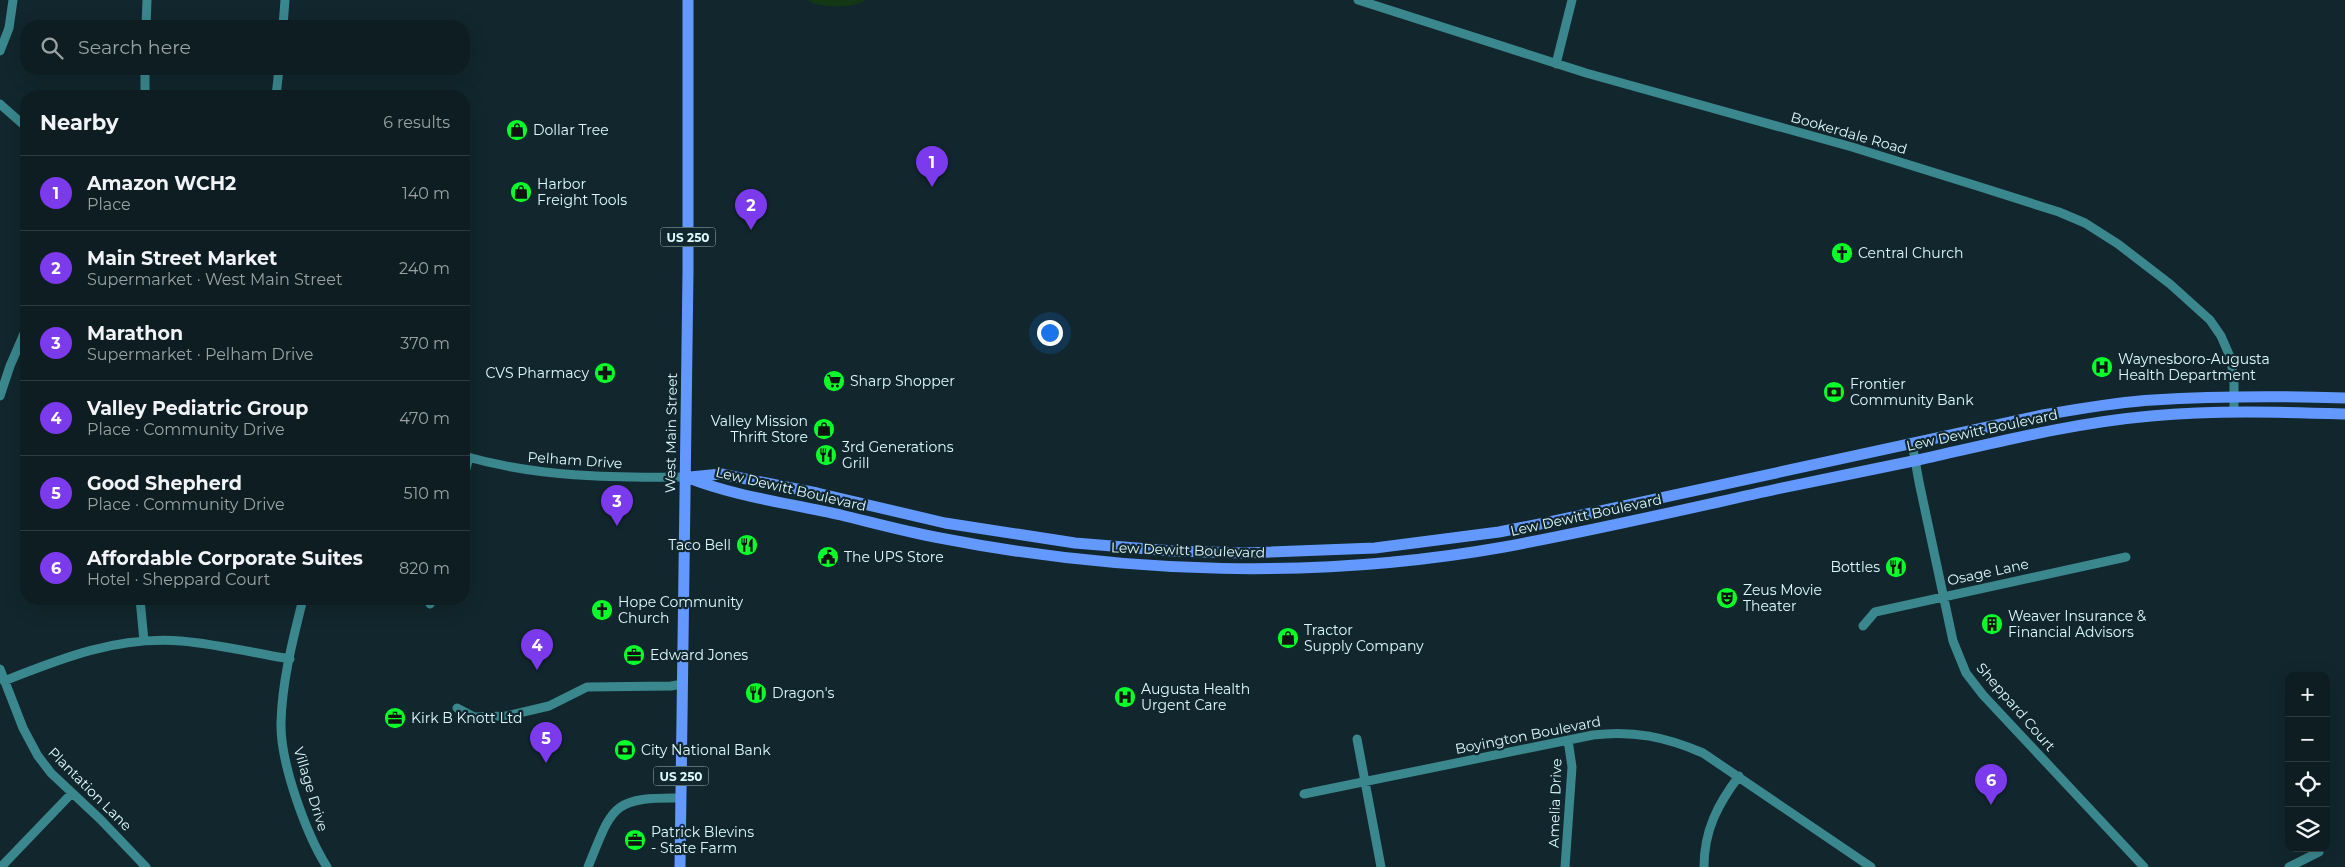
<!DOCTYPE html>
<meta charset="utf-8">
<style>
:root{--surface:#0d1d22;--page:#16262a;--text:#f1f3f6;--muted:#9aa2a5;--line:#2d3b40;--accent:#7c3aed}
body{margin:0;font-family:Montserrat,sans-serif;background:var(--page);color:var(--text)}
.controls{position:absolute;right:15px;bottom:15px;display:grid;overflow:hidden;border-radius:10px;box-shadow:0 5px 20px #0002}
.controls button{width:45px;height:45px;display:grid;place-items:center;padding:0;border:0;border-bottom:1px solid var(--line);background:var(--surface);color:var(--text);font:25px sans-serif}
.you{position:absolute;left:1049px;top:332px;width:18px;height:18px;margin:-12px;border:4px solid #fff;border-radius:50%;background:#1a73e8;box-shadow:0 0 0 8px #1a73e833}
.badge{display:grid;place-items:center;width:32px;height:32px;border-radius:50%;background:var(--accent);color:#fff;font-size:16px;font-weight:700}
.pin{position:absolute;translate:-50% -41px;filter:drop-shadow(0 1px 2px #0008)}
.pin::after{content:'';position:absolute;top:26px;width:18px;height:15px;background:inherit;clip-path:polygon(0 0,100% 0,50% 100%)}
.list{margin:0;padding:0;list-style:none}
h2{display:flex;justify-content:space-between;align-items:center;height:65px;margin:0;padding:0 20px;font-size:21px}
h2 small{font-size:16px;font-weight:400;color:var(--muted)}
.list li{display:grid;grid-template-columns:32px 1fr auto;gap:15px;align-items:center;box-sizing:border-box;height:75px;padding:0 20px;border-top:1px solid var(--line)}
.list b{display:block;font-size:19px;white-space:nowrap}
.list p{margin:0;font-size:16px;white-space:nowrap;color:var(--muted)}
.list em{font-size:16px;font-style:normal;color:var(--muted)}
.icon{flex:none;width:28px;height:28px;fill:none;stroke:currentColor;stroke-width:2;stroke-linecap:round;stroke-linejoin:round}
.map{position:relative;flex:none;width:2345px;height:867px;overflow:hidden}
.search{position:absolute;background:var(--surface);box-shadow:0 5px 20px #0002;left:20px;top:20px;width:450px;height:55px;display:flex;align-items:center;gap:12px;box-sizing:border-box;padding:0 18px;border-radius:20px;color:var(--muted);font-size:19px}
.panel{position:absolute;background:var(--surface);box-shadow:0 5px 20px #0002;left:20px;top:90px;width:450px;height:515px;border-radius:20px}
.map>svg:first-child{display:block}
.green{fill:#133713}
.lines{fill:none;stroke-linecap:round;stroke-linejoin:round}
.minor{stroke:#3a878d;stroke-width:9}
.major{stroke:#6399ff;stroke-width:11}
.labels{text-anchor:middle;dominant-baseline:central;stroke-width:4.5;stroke-linejoin:round;paint-order:stroke}
.shield{fill:#11272d;stroke:#9fbbc0;stroke-width:1}
.shield-label{font-size:12px;font-weight:bold;fill:#dcfaff}
.poi-label{font-size:14px;fill:#dcfaff;stroke:#11272d;text-anchor:start}
.street-label{font-size:14px;fill:#dcfaff;stroke:#11272d}
</style>
<div class="map">
<svg width="2345" height="867" viewBox="0 0 2345 867">
<rect width="100%" height="100%" fill="#11272d"/>
<path class="green" d="M808 0H865C858 9 814 8 808 0Z"/>
<g class="lines">
<path class="minor" d="M1358 0 1586 73 1852 147 1974 185 2059 212 2085 223 2118 244 2170 284 2210 320 2221 336 2231 359 2234 383V412
M146 26 147 0
M283 26 285 0
M0 51 9 28 13 0
M1556 64 1572 0
M145 96V69
M276 96 279 69
M0 104 26 127
M0 396 10 366 26 329
M1912 443 1919 482 1953 641 1966 673 1983 695 2144 867
M464 456C537 477 610 478 686 477
M464 476 469 457
M140 599 144 641
M303 599C293 639 282 681 281 723 280 762 306 834 327 867
M430 604 431 599
M1863 626 1875 612 2126 557
M0 669 23 728 38 756 51 773 100 819 146 867
M4 681C62 658 117 636 181 641 217 644 254 653 290 659
M457 708 474 717 506 716 549 706 587 687 671 686 683 684
M1357 739 1381 867
M1304 794 1593 735C1633 730 1666 737 1703 753L1871 867
M1 867 72 793
M588 867C613 806 611 797 681 798
M1565 867 1572 767 1568 740
M1704 867C1704 830 1718 804 1739 776
M2289 867 2319 852"/>
<path class="major" d="M686 477C736 497 789 503 841 515 874 523 907 532 940 538 1125 574 1319 580 1504 547 1596 530 1686 509 1777 489 1824 479 1871 470 1918 460 1995 443 2071 423 2151 416 2215 410 2280 412 2345 414
M690 477 721 474 817 493 945 523 1075 543 1173 551 1244 553 1375 548 1499 532 1545 523 2043 415C2079 409 2116 402 2153 400 2217 396 2281 396 2345 398
M680 867 688 272V0"/>
</g>
<defs>
<g id="shop-disc" transform="scale(1.125)"><circle r="9.5" fill="#08ff29" stroke="#11272d"/><path d="M-5-2.5h2.3a2.7 3.5 0 0 1 5.4 0H5L5.5 6h-11ZM-1.5-2.5h3a1.5 2.3 0 0 0-3 0Z" fill="#111"/></g>
<g id="church-disc" transform="scale(1.125)"><circle r="9.5" fill="#08ff29" stroke="#11272d"/><path d="M-1.2-6h2.4v3.5h3.3v2.4h-3.3V6h-2.4V-.1h-3.3v-2.4h3.3Z" fill="#111"/></g>
<g id="hospital-disc" transform="scale(1.125)"><circle r="9.5" fill="#08ff29" stroke="#11272d"/><path d="M-5-5h3v3.5h4V-5h3V5h-3V1.5h-4V5h-3Z" fill="#111"/></g>
<g id="pharmacy-disc" transform="scale(1.125)"><circle r="9.5" fill="#08ff29" stroke="#11272d"/><path d="M-2-6h4v4h4v4h-4v4h-4v-4h-4v-4h4Z" fill="#111"/></g>
<g id="supermarket-disc" transform="scale(1.125)"><circle r="9.5" fill="#08ff29" stroke="#11272d"/><path d="M-6-5.5h2.5l.6 2H6L4.5 2H-2.5L-4.4-4H-6ZM-1.5 3.2a1.3 1.3 0 1 0 .1 0ZM3 3.2a1.3 1.3 0 1 0 .1 0Z" fill="#111"/></g>
<g id="bank-disc" transform="scale(1.125)"><circle r="9.5" fill="#08ff29" stroke="#11272d"/><path d="M-6-4H6V4H-6ZM0-2.3a2.3 2.3 0 1 0 0 4.6a2.3 2.3 0 1 0 0-4.6Z" fill="#111"/></g>
<g id="restaurant-disc" transform="scale(1.125)"><circle r="9.5" fill="#08ff29" stroke="#11272d"/><path d="M-5-6h1v4h1v-4h1v4h1v-4h1v5L-1.5 .5V6h-2V.5L-5-1ZM5-6V6H3V1.5H1.5Q1.5-4 5-6Z" fill="#111"/></g>
<g id="civic-disc" transform="scale(1.125)"><circle r="9.5" fill="#08ff29" stroke="#11272d"/><path d="M-.6-6.5H3V-4.5H.6V-3L4-1V1h2V6H-6V1h2V-1L-.6-3ZM-1.2 2.5V6h2.4V2.5Z" fill="#111"/></g>
<g id="theatre-disc" transform="scale(1.125)"><circle r="9.5" fill="#08ff29" stroke="#11272d"/><path d="M-5-5.5Q0-4 5-5.5V0Q5 5 0 6Q-5 5-5 0ZM-3.3-2.5H-1v1.5H-3.3ZM1-2.5H3.3v1.5H1ZM-2.8 1Q0 5.5 2.8 1Z" fill="#111"/></g>
<g id="building-disc" transform="scale(1.125)"><circle r="9.5" fill="#08ff29" stroke="#11272d"/><path d="M-4-6H4V6H1V3H-1V6H-4ZM-2.5-4.3h1.7v1.8h-1.7ZM.8-4.3h1.7v1.8H.8ZM-2.5-1h1.7V.8h-1.7ZM.8-1h1.7V.8H.8Z" fill="#111"/></g>
<g id="office-disc" transform="scale(1.125)"><circle r="9.5" fill="#08ff29" stroke="#11272d"/><path d="M-6-3h4V-5.5h4V-3h4V5H-6ZM-1-4.5V-3h2v-1.5ZM-6 0V1H6V0Z" fill="#111"/></g>
</defs>
<g fill-rule="evenodd">
<use href="#shop-disc" x="517" y="130"/>
<use href="#shop-disc" x="521" y="192"/>
<use href="#church-disc" x="1842" y="253"/>
<use href="#hospital-disc" x="2102" y="367"/>
<use href="#pharmacy-disc" x="605" y="373"/>
<use href="#supermarket-disc" x="834" y="381"/>
<use href="#bank-disc" x="1834" y="392"/>
<use href="#shop-disc" x="824" y="429"/>
<use href="#restaurant-disc" x="826" y="455"/>
<use href="#restaurant-disc" x="747" y="545"/>
<use href="#civic-disc" x="828" y="557"/>
<use href="#restaurant-disc" x="1896" y="567"/>
<use href="#theatre-disc" x="1727" y="598"/>
<use href="#church-disc" x="602" y="610"/>
<use href="#building-disc" x="1992" y="624"/>
<use href="#shop-disc" x="1288" y="638"/>
<use href="#office-disc" x="634" y="655"/>
<use href="#restaurant-disc" x="756" y="693"/>
<use href="#hospital-disc" x="1125" y="697"/>
<use href="#office-disc" x="395" y="718"/>
<use href="#bank-disc" x="625" y="750"/>
<use href="#office-disc" x="635" y="840"/>
</g>
<g class="labels">
<g class="shield">
<rect x="660.5" y="227.5" width="55" height="19" rx="4"/>
<rect x="653.5" y="766.5" width="55" height="19" rx="4"/>
</g>
<g class="shield-label">
<text x="688" y="237">US 250</text>
<text x="681" y="776">US 250</text>
</g>
<g class="poi-label">
<text x="533" y="130">Dollar Tree</text>
<text x="537" y="184">Harbor<tspan x="537" dy="16">Freight Tools</tspan></text>
<text x="1858" y="253">Central Church</text>
<text x="2118" y="359">Waynesboro-Augusta<tspan x="2118" dy="16">Health Department</tspan></text>
<text x="589" y="373" text-anchor="end">CVS Pharmacy</text>
<text x="850" y="381">Sharp Shopper</text>
<text x="1850" y="384">Frontier<tspan x="1850" dy="16">Community Bank</tspan></text>
<text x="808" y="421" text-anchor="end">Valley Mission<tspan x="808" dy="16">Thrift Store</tspan></text>
<text x="842" y="447">3rd Generations<tspan x="842" dy="16">Grill</tspan></text>
<text x="731" y="545" text-anchor="end">Taco Bell</text>
<text x="844" y="557">The UPS Store</text>
<text x="1880" y="567" text-anchor="end">Bottles</text>
<text x="1743" y="590">Zeus Movie<tspan x="1743" dy="16">Theater</tspan></text>
<text x="618" y="602">Hope Community<tspan x="618" dy="16">Church</tspan></text>
<text x="2008" y="616">Weaver Insurance &amp;<tspan x="2008" dy="16">Financial Advisors</tspan></text>
<text x="1304" y="630">Tractor<tspan x="1304" dy="16">Supply Company</tspan></text>
<text x="650" y="655">Edward Jones</text>
<text x="1141" y="689">Augusta Health<tspan x="1141" dy="16">Urgent Care</tspan></text>
<text x="772" y="693">Dragon's</text>
<text x="411" y="718">Kirk B Knott Ltd</text>
<text x="641" y="750">City National Bank</text>
<text x="651" y="832">Patrick Blevins<tspan x="651" dy="16">- State Farm</tspan></text>
</g>
<g class="street-label">
<text transform="translate(1849 133) rotate(16)">Bookerdale Road</text>
<text transform="translate(1982 430) rotate(-12)">Lew Dewitt Boulevard</text>
<text transform="translate(671 433) rotate(-89)">West Main Street</text>
<text transform="translate(575 460) rotate(4)">Pelham Drive</text>
<text transform="translate(791 489) rotate(13)">Lew Dewitt Boulevard</text>
<text transform="translate(1586 515) rotate(-12)">Lew Dewitt Boulevard</text>
<text transform="translate(1188 550) rotate(2)">Lew Dewitt Boulevard</text>
<text transform="translate(1988 572) rotate(-12)">Osage Lane</text>
<text transform="translate(2016 707) rotate(49)">Sheppard Court</text>
<text transform="translate(1528 735) rotate(-11)">Boyington Boulevard</text>
<text transform="translate(90 789) rotate(45)">Plantation Lane</text>
<text transform="translate(311 789) rotate(73)">Village Drive</text>
<text transform="translate(1555 803) rotate(-88)">Amelia Drive</text>
</g>
</g>
</svg>
<div class="controls">
<button>+</button>
<button>−</button>
<button><svg class="icon" aria-label="locate" viewBox="0 0 24 24"><circle cx="12" cy="12" r="6"/><path d="M12 2v4M12 18v4M2 12h4M18 12h4"/></svg></button>
<button><svg class="icon" aria-label="layers" viewBox="0 0 24 24"><path d="M12 4l9 5-9 5-9-5zM3 14l9 5 9-5"/></svg></button>
</div>
<div class="you"></div>
<div class="pin badge" style="left:932px;top:187px">1</div>
<div class="pin badge" style="left:751px;top:230px">2</div>
<div class="pin badge" style="left:617px;top:526px">3</div>
<div class="pin badge" style="left:537px;top:670px">4</div>
<div class="pin badge" style="left:546px;top:763px">5</div>
<div class="pin badge" style="left:1991px;top:805px">6</div>
<div class="search"><svg class="icon" aria-label="search" viewBox="0 0 24 24"><circle cx="10" cy="10" r="6"/><path d="M15 15l6 6"/></svg>Search here</div>
<section class="panel">
<h2>Nearby<small>6 results</small></h2>
<ul class="list">
<li><span class="badge">1</span><div><b>Amazon WCH2</b><p>Place</p></div><em>140 m</em></li>
<li><span class="badge">2</span><div><b>Main Street Market</b><p>Supermarket · West Main Street</p></div><em>240 m</em></li>
<li><span class="badge">3</span><div><b>Marathon</b><p>Supermarket · Pelham Drive</p></div><em>370 m</em></li>
<li><span class="badge">4</span><div><b>Valley Pediatric Group</b><p>Place · Community Drive</p></div><em>470 m</em></li>
<li><span class="badge">5</span><div><b>Good Shepherd</b><p>Place · Community Drive</p></div><em>510 m</em></li>
<li><span class="badge">6</span><div><b>Affordable Corporate Suites</b><p>Hotel · Sheppard Court</p></div><em>820 m</em></li>
</ul>
</section>
</div>
